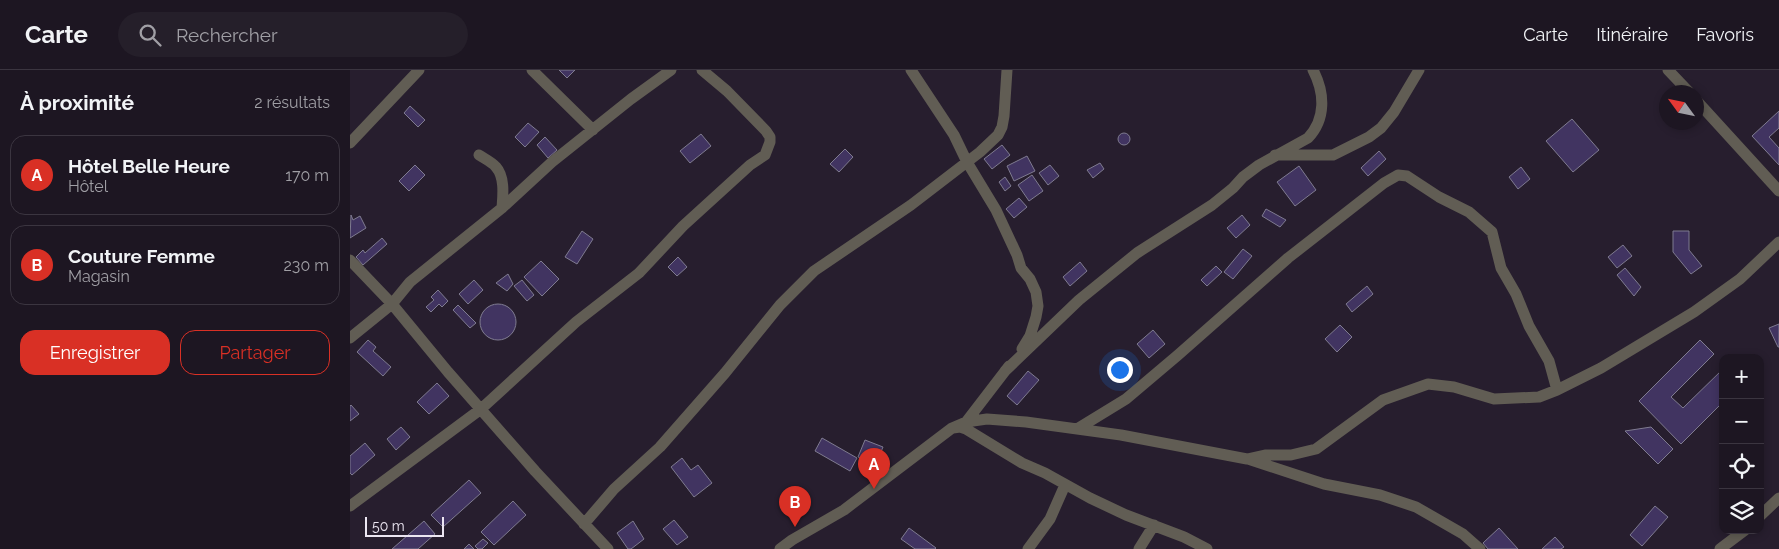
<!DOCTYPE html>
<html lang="fr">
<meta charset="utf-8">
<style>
:root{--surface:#1d1622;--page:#251f2a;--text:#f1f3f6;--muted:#a09fa5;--line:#3b3540;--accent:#d93025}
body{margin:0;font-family:Raleway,sans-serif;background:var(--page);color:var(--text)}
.controls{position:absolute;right:15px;bottom:15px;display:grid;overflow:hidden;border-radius:10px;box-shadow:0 2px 8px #0003}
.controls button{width:45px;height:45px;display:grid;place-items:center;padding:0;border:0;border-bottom:1px solid var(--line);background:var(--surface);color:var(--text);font:25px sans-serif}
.compass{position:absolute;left:1309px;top:15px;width:45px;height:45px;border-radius:50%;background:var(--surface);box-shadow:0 2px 8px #0003;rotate:303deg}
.scale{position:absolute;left:15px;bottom:12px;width:79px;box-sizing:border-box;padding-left:5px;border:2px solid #ece6f2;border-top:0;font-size:14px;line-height:18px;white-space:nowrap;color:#ece6f2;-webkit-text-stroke:4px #271e2e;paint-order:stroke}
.you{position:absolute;left:769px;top:299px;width:18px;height:18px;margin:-12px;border:4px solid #fff;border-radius:50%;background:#1a73e8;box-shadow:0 0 0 8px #1a73e833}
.badge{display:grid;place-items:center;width:32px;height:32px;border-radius:50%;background:var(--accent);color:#fff;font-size:16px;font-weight:700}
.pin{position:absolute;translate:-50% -41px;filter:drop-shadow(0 1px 2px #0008)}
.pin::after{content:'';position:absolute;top:26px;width:18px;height:15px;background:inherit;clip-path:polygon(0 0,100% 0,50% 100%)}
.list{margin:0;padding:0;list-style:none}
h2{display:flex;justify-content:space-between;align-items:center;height:65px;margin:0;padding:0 20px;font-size:21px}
h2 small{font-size:16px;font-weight:400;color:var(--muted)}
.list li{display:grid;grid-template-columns:32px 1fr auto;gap:15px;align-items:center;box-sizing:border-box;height:80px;margin:0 10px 10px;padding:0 10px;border:1px solid var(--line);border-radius:15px}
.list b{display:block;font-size:19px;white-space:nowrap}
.list p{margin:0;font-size:16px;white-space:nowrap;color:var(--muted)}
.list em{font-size:16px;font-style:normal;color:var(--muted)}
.actions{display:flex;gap:10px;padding:15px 20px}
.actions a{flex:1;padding:11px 0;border:1px solid var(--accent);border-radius:15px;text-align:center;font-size:18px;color:var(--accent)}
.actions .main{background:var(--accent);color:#fff}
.icon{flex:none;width:28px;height:28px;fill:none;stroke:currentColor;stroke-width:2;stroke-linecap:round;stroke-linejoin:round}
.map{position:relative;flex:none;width:1429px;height:479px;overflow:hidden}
header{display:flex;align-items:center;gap:30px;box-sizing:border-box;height:70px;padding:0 25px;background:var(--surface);border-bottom:1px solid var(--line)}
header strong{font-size:24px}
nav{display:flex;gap:28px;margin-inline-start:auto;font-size:18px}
.search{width:350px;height:45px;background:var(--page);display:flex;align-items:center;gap:12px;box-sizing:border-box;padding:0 18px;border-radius:28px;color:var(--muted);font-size:19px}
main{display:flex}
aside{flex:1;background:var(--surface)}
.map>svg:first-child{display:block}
.building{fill:#413461;stroke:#7f7b90}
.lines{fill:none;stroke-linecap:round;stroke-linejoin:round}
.street{stroke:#615d54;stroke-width:11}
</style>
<header>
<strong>Carte</strong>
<div class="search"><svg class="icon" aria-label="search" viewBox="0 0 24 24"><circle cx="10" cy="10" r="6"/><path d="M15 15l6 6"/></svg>Rechercher</div>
<nav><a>Carte</a><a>Itinéraire</a><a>Favoris</a></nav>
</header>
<main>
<aside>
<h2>À proximité<small>2 résultats</small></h2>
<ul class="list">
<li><span class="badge">A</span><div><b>Hôtel Belle Heure</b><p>Hôtel</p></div><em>170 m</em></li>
<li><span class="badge">B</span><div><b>Couture Femme</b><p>Magasin</p></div><em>230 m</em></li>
</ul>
<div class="actions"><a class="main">Enregistrer</a><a>Partager</a></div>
</aside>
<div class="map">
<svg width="1429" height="479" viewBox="0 0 1429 479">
<rect width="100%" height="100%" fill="#271e2e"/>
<path class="building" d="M209 0H225L217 8Z
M60 36 75 50 68 57 54 43Z
M1429 41V58L1419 67 1429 78V95L1402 66Z
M1222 49 1249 80 1223 102 1196 71Z
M178 53 189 62 175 77 165 67Z
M768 69a6 6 0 1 1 12 0a6 6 0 1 1-12 0Z
M351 64 361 76 340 93 330 81Z
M195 67 207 80 198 88 187 75Z
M652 75 660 85 642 99 634 89Z
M495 79 503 87 489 102 480 94Z
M1029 81 1036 89 1018 106 1011 98Z
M677 86 685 101 664 111 657 96Z
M750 93 754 99 743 108 737 100Z
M65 95 75 105 59 121 49 111Z
M700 95 709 106 698 115 689 103Z
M949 96 966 120 945 136 927 112Z
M1171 97 1180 109 1168 119 1159 107Z
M682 105 693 121 679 131 668 115Z
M655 107 661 116 655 121 649 112Z
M669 128 677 137 664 148 656 139Z
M916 139 936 150 930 157 912 146Z
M1 145 3 150 10 146 16 158 0 168Z
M892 145 900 155 886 168 877 158Z
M232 161 243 169 227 194 215 187Z
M1323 161H1339V180L1352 196 1341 204 1323 182Z
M32 168 37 174 13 195 6 187 13 180 15 183Z
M1273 175 1282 186 1267 198 1258 187Z
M893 179 902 186 883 209 874 202Z
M328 187 337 197 327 206 318 197Z
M191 191 209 209 192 226 174 207Z
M730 192 737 201 720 216 713 207Z
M866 196 872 202 857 216 851 210Z
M1275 198 1291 217 1284 226 1267 205Z
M158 204 163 214 157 221 146 213Z
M124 210 133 220 118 234 109 224Z
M172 210 184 225 177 231 164 216Z
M1017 216 1023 224 1002 242 996 234Z
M88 220 98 231 92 237 89 234 81 242 76 237 84 230 81 227Z
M130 252a18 18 0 1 1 36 0a18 18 0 1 1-36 0Z
M108 235 126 253 120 258 103 240Z
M1429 254V277H1428L1419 258Z
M990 255 1002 267 987 282 975 269Z
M803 260 815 274 799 288 787 274Z
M18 270 26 277 23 281 41 297 33 306 7 282Z
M1350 270 1364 284 1321 327 1333 338 1373 299V332L1331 374 1289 331Z
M678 301 689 310 667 335 657 326Z
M87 313 99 326 79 344 67 332Z
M1 335 9 344 0 351V336Z
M51 357 60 367 46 380 37 369Z
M1301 357 1323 379 1308 394 1275 361Z
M472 368 507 388 500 401 465 381Z
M515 370 533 377 526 394 508 387Z
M15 373 25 385 2 405 0 403V386Z
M332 388 341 400 348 395 362 413 344 427 321 397Z
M119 410 131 423 93 457 81 445Z
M163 431 176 445 144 475 131 462Z
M1305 436 1318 447 1292 476 1280 465Z
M324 450 338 467 327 475 313 459Z
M74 451 85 464 68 479H42Z
M283 451 294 469 281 479H278L267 463Z
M559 458 586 478 585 479H565L551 469Z
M1149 458 1168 479H1138L1133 473Z
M1205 467 1214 477 1211 479H1192Z
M133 469 138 473 132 479H128L125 476Z
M119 474 124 479H114Z"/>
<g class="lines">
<path class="street" d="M182 0 243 60
M561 0 604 65 617 92 646 140 667 185 671 198 680 209 686 222 688 236 686 247 680 266 672 279
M1318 0 1339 22
M1346 30 1429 121
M0 73 69 0
M129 85C135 89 142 92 146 97 155 107 153 125 152 138
M925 85H983L1019 67 1031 58 1044 42 1069 0
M0 190 42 234 98 302 185 401 258 479
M0 268 42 234 60 212 152 138 202 92 281 29 321 0
M655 301 729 230 787 183 862 135 883 118 893 107 909 95 958 68C976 49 975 23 963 0
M616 352 659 296
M603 358 610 357 616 359 672 393 695 403 740 428 776 445 834 467 857 479
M727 359 776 329 828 285 938 188 1034 113 1048 105 1057 106 1089 127 1119 142 1142 162 1151 198 1166 224 1179 256 1199 291 1207 320
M898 389 974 414 1030 425 1066 437 1113 464 1130 479
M0 436 131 339 226 252 289 203 333 156 400 95 415 85 420 72V67L416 61 377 21 352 0
M1410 446 1429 428
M234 454 264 419 310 377 375 303 430 235 464 201 561 135 630 82 648 65 652 57 654 46 657 0
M430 479 442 470 494 440 602 358 616 352 637 349 676 352 771 365 897 389 915 385H941L966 379 1033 330 1078 314 1104 317 1144 329 1189 327 1207 320 1251 298 1344 242 1390 209 1429 172
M678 479 700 449 715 415
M789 479 804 455
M1370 479 1395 460"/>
</g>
</svg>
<div class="controls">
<button>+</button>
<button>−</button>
<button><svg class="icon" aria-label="locate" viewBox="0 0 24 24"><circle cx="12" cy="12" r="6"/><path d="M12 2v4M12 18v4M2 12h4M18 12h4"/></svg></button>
<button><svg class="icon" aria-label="layers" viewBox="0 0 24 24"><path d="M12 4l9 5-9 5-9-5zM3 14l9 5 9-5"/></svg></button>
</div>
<svg class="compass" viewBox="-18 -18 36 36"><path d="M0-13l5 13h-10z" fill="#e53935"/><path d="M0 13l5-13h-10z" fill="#a09fa5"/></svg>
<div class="scale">50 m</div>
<div class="you"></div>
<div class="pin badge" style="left:524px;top:419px">A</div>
<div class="pin badge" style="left:445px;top:457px">B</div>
</div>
</main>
